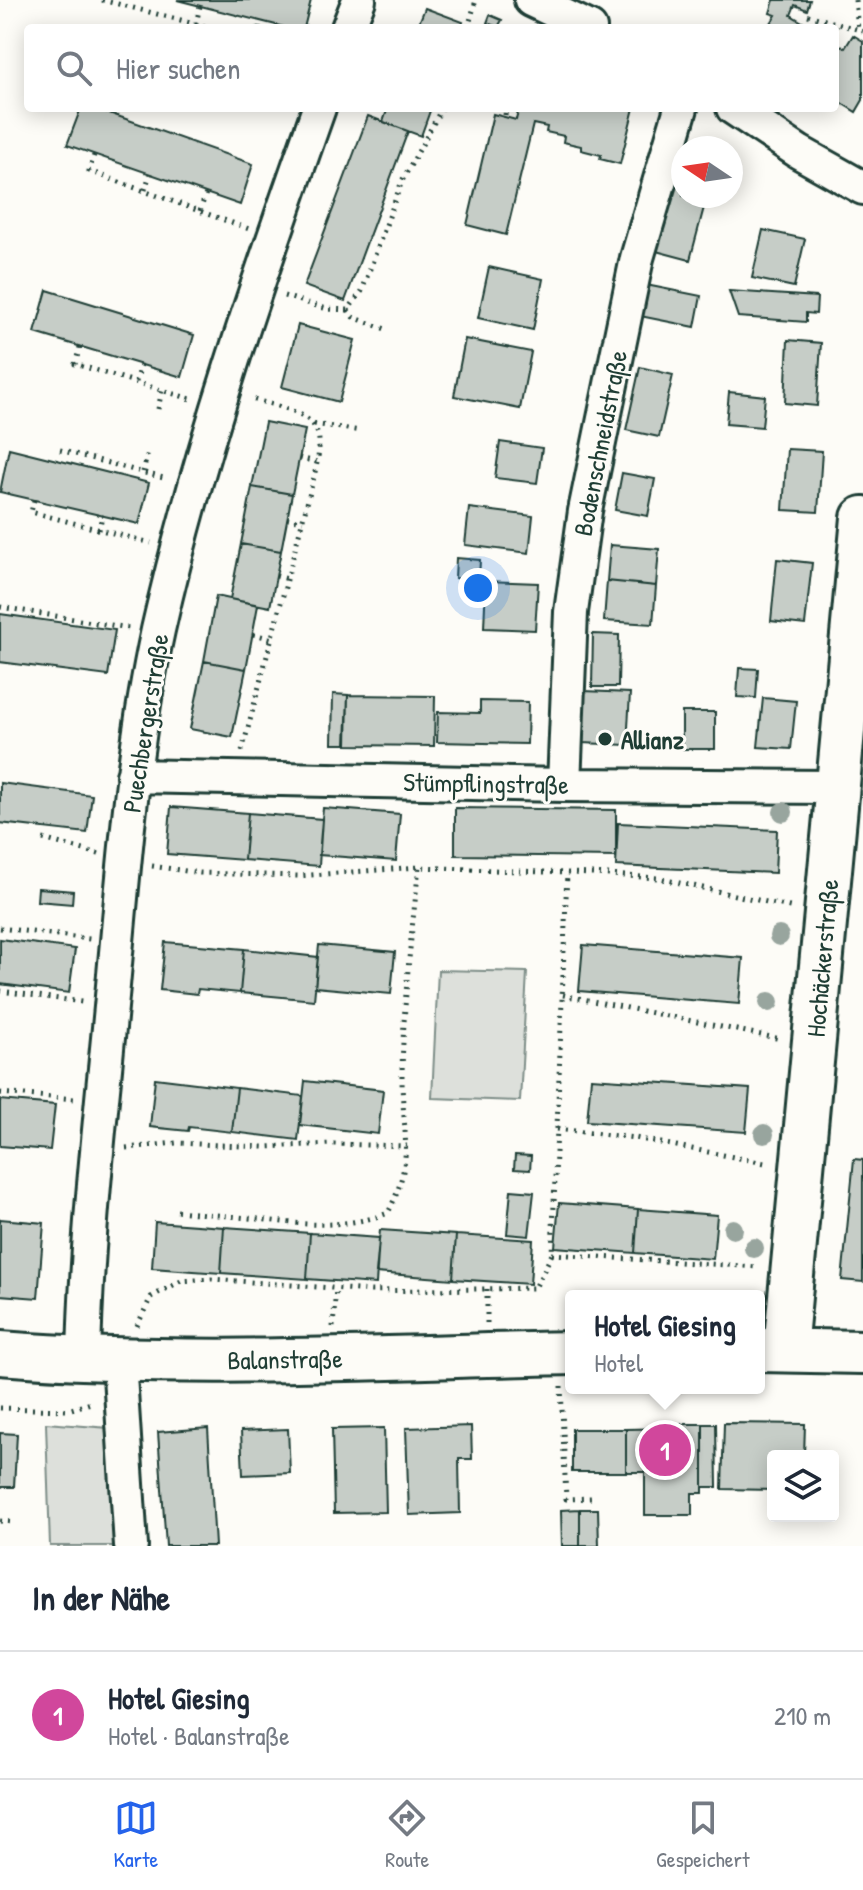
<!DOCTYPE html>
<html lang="de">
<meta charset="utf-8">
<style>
:root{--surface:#fff;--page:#f6f6f7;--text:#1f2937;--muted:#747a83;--line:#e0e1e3;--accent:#2563eb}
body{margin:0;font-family:"Patrick Hand",sans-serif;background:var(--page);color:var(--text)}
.controls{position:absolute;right:24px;bottom:24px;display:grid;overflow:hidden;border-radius:8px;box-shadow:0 4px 20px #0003}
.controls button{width:72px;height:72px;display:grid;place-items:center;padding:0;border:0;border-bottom:2px solid var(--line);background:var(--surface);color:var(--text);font:40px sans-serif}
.compass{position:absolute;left:671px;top:136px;width:72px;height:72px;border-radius:50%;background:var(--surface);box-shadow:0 4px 20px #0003;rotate:283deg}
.you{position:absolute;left:478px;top:588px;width:28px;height:28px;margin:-20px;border:6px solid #fff;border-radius:50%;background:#1a73e8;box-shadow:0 0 0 12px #1a73e833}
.badge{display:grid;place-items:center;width:52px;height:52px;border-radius:50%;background:var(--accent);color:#fff;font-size:26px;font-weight:700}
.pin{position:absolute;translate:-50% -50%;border:4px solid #fff;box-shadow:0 2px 8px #0006}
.popup{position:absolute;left:565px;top:1290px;width:200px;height:104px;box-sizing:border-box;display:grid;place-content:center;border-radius:8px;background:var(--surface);filter:drop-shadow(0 2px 6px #0005);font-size:26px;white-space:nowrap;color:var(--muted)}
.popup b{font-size:30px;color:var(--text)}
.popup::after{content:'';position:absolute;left:50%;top:100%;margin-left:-16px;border:16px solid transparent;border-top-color:var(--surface)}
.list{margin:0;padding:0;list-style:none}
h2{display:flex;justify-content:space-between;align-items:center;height:104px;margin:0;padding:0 32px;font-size:34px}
h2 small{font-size:26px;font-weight:400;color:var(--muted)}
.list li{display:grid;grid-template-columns:52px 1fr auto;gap:24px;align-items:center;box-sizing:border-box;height:128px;padding:0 32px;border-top:2px solid var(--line)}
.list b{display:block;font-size:30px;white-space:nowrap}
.list p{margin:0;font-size:26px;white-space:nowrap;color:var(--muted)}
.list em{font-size:26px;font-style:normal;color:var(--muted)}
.icon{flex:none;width:44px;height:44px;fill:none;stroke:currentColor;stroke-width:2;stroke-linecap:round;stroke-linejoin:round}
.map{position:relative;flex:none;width:863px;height:1546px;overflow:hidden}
.search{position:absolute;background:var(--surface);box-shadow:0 4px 20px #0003;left:24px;right:24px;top:24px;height:88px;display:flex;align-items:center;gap:20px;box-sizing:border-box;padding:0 28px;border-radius:8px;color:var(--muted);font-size:30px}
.sheet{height:232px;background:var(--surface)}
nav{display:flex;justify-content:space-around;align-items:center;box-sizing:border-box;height:112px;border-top:2px solid var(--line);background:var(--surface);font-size:22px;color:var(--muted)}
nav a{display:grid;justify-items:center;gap:4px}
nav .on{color:var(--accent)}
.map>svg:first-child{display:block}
.green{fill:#dde0db;stroke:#7e8e88;stroke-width:2}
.building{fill:#c6cdc7;stroke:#1f3d34;stroke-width:2}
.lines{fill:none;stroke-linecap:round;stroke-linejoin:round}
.minor-casing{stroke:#1f3d34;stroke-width:38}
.tertiary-casing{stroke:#1f3d34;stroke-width:48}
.path{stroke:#1f3d34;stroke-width:5;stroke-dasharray:2 6;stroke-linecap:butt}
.minor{stroke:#fdfcf7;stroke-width:32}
.tertiary{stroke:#fdfcf7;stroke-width:42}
.tree{fill:#98a59e}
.poi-dot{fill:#1f3d34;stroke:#fdfcf7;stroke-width:3}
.labels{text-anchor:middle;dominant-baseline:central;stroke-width:6;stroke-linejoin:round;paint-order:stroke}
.street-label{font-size:26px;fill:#1f3d34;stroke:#fdfcf7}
.poi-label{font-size:26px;font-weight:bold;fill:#1f3d34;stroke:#fdfcf7;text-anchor:start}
</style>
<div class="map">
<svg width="863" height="1546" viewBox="0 0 863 1546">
<rect width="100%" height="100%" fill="#fdfcf7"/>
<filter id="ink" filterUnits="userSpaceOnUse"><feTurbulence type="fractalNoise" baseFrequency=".0125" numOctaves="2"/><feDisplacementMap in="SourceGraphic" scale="16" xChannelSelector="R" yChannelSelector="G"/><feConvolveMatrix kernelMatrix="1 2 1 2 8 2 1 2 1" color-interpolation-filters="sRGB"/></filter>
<g filter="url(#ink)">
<path class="green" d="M438 970 527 972 520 1101 432 1098Z
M46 1423 109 1428 116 1546H50Z"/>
<path class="building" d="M177 0H311L304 28H288Z
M774 0H810L807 10 795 5 791 15 812 28H768L776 15 770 13Z
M425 8 463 22 461 28H417Z
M490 15 502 20 498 27 487 23Z
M853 35 863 41V100L856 112 835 99V42L845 48Z
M81 108H95L253 164 240 205 67 145Z
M388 108H431L421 136 383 122Z
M519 108H634L620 164 600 159 601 155 581 150V146L563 142 564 136 546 132 547 127 533 124 506 235 467 225 493 114 516 120Z
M368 116 408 131 345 301 304 286Z
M677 169 683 171V196H707L690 260 656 251Z
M763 230 805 239 794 287 752 278Z
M489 267 543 279 533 330 478 318Z
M646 285 701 296 695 327 640 316Z
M47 290 194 335 182 377 35 333Z
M729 291 817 297 816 314 806 313V322L738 317Z
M298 325 355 340 339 402 282 387Z
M465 339 531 352 520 409 454 396Z
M788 340 821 343 817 406 785 403Z
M640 367 673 375 659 437 626 430Z
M729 392 765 396 762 427 726 424Z
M265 422 305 430 292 494 252 487Z
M500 442 542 448 537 483 495 478Z
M9 448 149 483 139 524 0 492Z
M787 449 822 451 818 512 783 510Z
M622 473 655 479 648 516 615 510Z
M252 487 292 494 281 551 241 544Z
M469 508 533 516 529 553 465 545Z
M241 544 281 551 270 607 230 599Z
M610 545 659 549 656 586 607 581Z
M456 558 480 560 479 580 455 578Z
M777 559 812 563 805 625 771 621Z
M486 581 538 583 535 630 484 628Z
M607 581 656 586 653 624 604 621Z
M216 596 258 605 246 669 204 661Z
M0 614 115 630 108 676 0 662Z
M593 634 619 635 618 687H592Z
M204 661 246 669 232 737 190 729Z
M739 668 758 669 756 698 737 697Z
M584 691 630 693 627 745 582 743Z
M333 694 348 695 346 744H332Z
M348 695 435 696 434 746 347 745Z
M763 698 796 701 791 749 758 747Z
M480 701 528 702 527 744 437 742 438 712 480 713Z
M682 712H715V749H682Z
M0 783 92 795 87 833 0 823Z
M171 807 248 813 244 860 167 854Z
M323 808 400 814 396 861 319 855Z
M455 808 616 810V857L455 855Z
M248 813 322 819 319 866 244 860Z
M618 823 777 830 775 873 616 866Z
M38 888 73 891 72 904 37 901Z
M0 939 75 949 69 993 0 984Z
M165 942 244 949 240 993 198 989 197 994 160 990Z
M319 945 395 952 391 994 315 987Z
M583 945 743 958 739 1004 579 991Z
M244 949 318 957 314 1000 240 993Z
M155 1078 237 1088 232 1132 189 1127 188 1131 150 1127Z
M591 1078 750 1089 746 1132 587 1121Z
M305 1081 383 1090 378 1134 300 1125Z
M237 1088 303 1096 298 1140 232 1132Z
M0 1100 55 1105 50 1150 0 1146Z
M515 1155 531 1156 530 1170 514 1169Z
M854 1159 863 1160V1282L842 1280Z
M511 1190 534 1192 529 1236 507 1234Z
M559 1203 638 1209 635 1253 555 1247Z
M638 1209 717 1215 713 1259 635 1253Z
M0 1219 44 1223 38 1298 0 1295Z
M155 1222 224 1227 221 1273 152 1268Z
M224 1227 310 1233 307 1279 221 1273Z
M380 1230 456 1235 453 1279 376 1273Z
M310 1233 379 1238 376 1284 307 1279Z
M456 1235 533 1240 530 1284 453 1279Z
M724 1423 805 1424 804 1456H773V1490L722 1489Z
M677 1424H703V1493H692V1515H645V1472H626V1429L677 1428Z
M703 1424H716L717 1487H703Z
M471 1426 472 1459H459L460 1513 409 1515 406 1428Z
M208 1428 215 1546H166L158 1432Z
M384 1428 386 1512 334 1513 332 1429Z
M288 1429 290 1473 243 1475 241 1431Z
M572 1429H626V1472H572Z
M0 1433 17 1434 14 1487H0Z
M580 1509V1546H562L561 1510Z
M580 1509H598L599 1546H580Z"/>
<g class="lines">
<g class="minor-casing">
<path id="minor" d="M531 0 590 28
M348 28 359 0
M733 108 799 152 863 188
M133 776 564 785 838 787
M564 785 571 612 585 511 637 258 681 108
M84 1360C86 1242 100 1124 111 1007 123 882 131 754 158 630 198 453 258 280 319 108
M119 1360 131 1546"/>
</g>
<g class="tertiary-casing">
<path id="tertiary" d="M759 1350 863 1352
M785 1350 863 518
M0 1353C190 1368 381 1357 571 1353"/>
</g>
<path class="path" d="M102 0 212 28
M855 0 858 29
M808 15 863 31
M196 24 200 6
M259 28 260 21
M468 28 476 0
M505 115 506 108
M94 155 89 171 249 229
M145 190 150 174
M200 211 206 193
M284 296 327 309 348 310 362 291 402 181 442 108
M348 310 353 317 388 330
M80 347 75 364 191 399
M136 382 141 365
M158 409 162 390
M314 424 361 431
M60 450 167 479
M299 458 317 462
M143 472 148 452
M34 500 31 512 151 543
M287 518 303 521
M99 530 102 516
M276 576 288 579
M0 607 129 628
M253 634 273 639
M242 751 314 477C316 467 319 456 319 445 321 411 277 407 252 399
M43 839 99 854
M152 866 200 873 298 876 419 867 593 874 657 878 794 908
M0 928 90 939
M0 991 82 1002
M563 995 781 1039
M0 1093 75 1099
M557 1129 635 1138 770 1164
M126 1148 176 1143 264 1147 332 1144 407 1146
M177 1211C204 1214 231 1216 258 1219 302 1225 345 1229 388 1213 416 1157 402 1133 402 1076 403 1006 411 936 419 867
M552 1254 759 1267
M487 1323V1288
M137 1326 151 1297 181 1281 211 1279 371 1291 535 1288 552 1254 567 873
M333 1327 336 1288
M561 1386 566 1499 591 1498
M0 1408 68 1410 94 1402
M0 1521 13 1522"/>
<use href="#minor" class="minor"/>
<use href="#tertiary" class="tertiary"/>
</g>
<g class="tree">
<circle cx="783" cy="812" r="10"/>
<circle cx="779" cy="936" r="10"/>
<circle cx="769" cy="1002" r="10"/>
<circle cx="764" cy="1134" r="10"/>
<circle cx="733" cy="1229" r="10"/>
<circle cx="754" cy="1248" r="10"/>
</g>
</g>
<circle class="poi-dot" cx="605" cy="739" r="8"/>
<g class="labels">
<g class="street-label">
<text transform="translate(600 443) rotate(-79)">Bodenschneidstraße</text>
<text transform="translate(145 723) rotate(-81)">Puechbergerstraße</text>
<text transform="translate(486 783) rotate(1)">Stümpflingstraße</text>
<text transform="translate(822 958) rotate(-85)">Hochäckerstraße</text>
<text transform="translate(285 1359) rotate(-1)">Balanstraße</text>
</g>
<g class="poi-label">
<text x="621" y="739">Allianz</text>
</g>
</g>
</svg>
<div class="controls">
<button><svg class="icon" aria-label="layers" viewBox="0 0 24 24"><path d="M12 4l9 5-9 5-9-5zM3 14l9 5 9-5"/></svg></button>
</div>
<svg class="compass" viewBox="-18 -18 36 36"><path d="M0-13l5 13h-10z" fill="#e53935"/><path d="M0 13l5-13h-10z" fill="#747a83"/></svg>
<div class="you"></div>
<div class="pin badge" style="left:665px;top:1450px;background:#d1479c">1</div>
<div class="popup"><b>Hotel Giesing</b>Hotel</div>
<div class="search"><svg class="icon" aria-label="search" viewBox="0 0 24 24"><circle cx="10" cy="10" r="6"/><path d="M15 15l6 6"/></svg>Hier suchen</div>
</div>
<section class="sheet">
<h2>In der Nähe<small></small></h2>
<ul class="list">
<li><span class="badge" style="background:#d1479c">1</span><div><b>Hotel Giesing</b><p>Hotel · Balanstraße</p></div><em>210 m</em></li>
</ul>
</section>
<nav>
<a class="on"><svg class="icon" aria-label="map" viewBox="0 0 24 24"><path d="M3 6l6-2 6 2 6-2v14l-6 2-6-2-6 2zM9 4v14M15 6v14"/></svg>Karte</a>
<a><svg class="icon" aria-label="directions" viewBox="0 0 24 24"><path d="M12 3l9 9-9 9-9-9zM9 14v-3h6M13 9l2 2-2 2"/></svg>Route</a>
<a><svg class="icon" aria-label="saved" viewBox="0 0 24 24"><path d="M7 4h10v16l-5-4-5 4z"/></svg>Gespeichert</a>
</nav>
